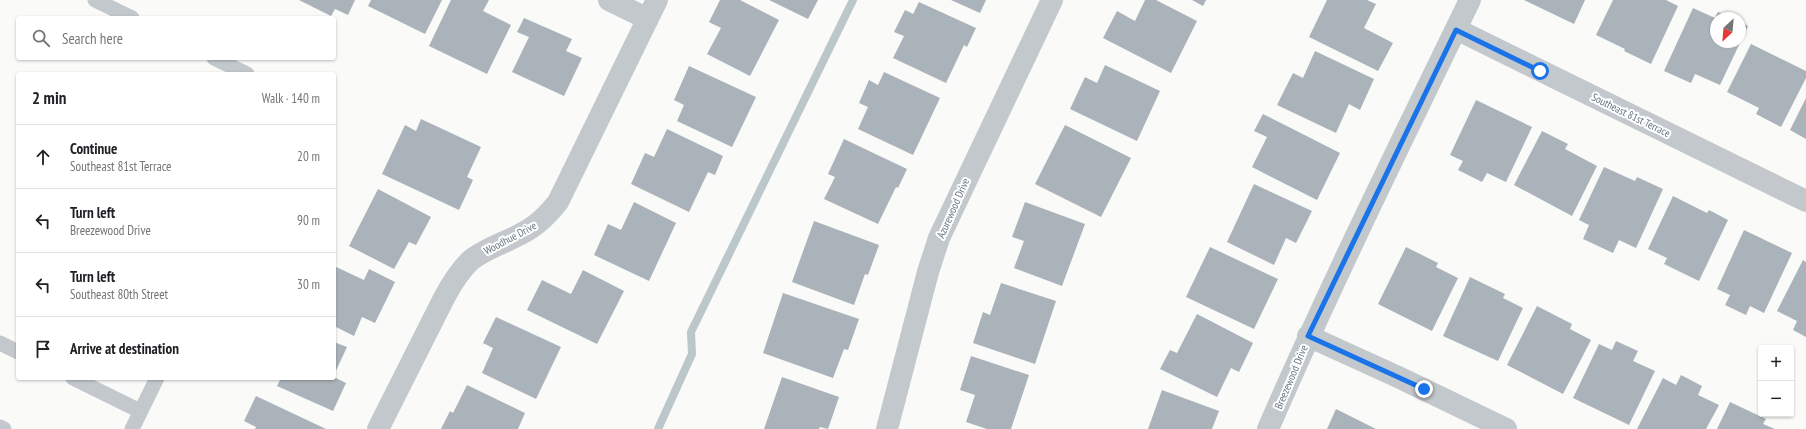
<!DOCTYPE html>
<meta charset="utf-8">
<style>
:root{--surface:#fff;--page:#f2f2f2;--text:#202124;--muted:#757577;--line:#e0e0e0}
body{margin:0;font-family:"PT Sans Narrow",sans-serif;background:var(--page);color:var(--text)}
.controls{position:absolute;right:12px;bottom:12px;display:grid;overflow:hidden;border-radius:4px;box-shadow:0 1px 3px #0004}
.controls button{width:36px;height:36px;display:grid;place-items:center;padding:0;border:0;border-bottom:1px solid var(--line);background:var(--surface);color:var(--text);font:20px sans-serif}
.compass{position:absolute;left:1710px;top:12px;width:36px;height:36px;border-radius:50%;background:var(--surface);box-shadow:0 1px 3px #0004;rotate:206deg}
.stop{position:absolute;width:12px;height:12px;margin:-9px;border:3px solid #1a73e8;border-radius:50%;background:#fff}
.stop.end{background:#1a73e8;border-color:#fff;box-shadow:0 1px 4px #0008}
.list{margin:0;padding:0;list-style:none}
h2{display:flex;justify-content:space-between;align-items:center;height:52px;margin:0;padding:0 16px;font-size:17px}
h2 small{font-size:13px;font-weight:400;color:var(--muted)}
.list li{display:grid;grid-template-columns:26px 1fr auto;gap:12px;align-items:center;box-sizing:border-box;height:64px;padding:0 16px;border-top:1px solid var(--line)}
.list b{display:block;font-size:15px;white-space:nowrap}
.list p{margin:0;font-size:13px;white-space:nowrap;color:var(--muted)}
.list em{font-size:13px;font-style:normal;color:var(--muted)}
.icon{flex:none;width:22px;height:22px;fill:none;stroke:currentColor;stroke-width:2;stroke-linecap:round;stroke-linejoin:round}
.map{position:relative;flex:none;width:1806px;height:429px;overflow:hidden}
.search{position:absolute;background:var(--surface);box-shadow:0 1px 3px #0004;left:16px;top:16px;width:320px;height:44px;display:flex;align-items:center;gap:10px;box-sizing:border-box;padding:0 14px;border-radius:4px;color:var(--muted);font-size:15px}
.panel{position:absolute;background:var(--surface);box-shadow:0 1px 3px #0004;left:16px;top:72px;width:320px;height:308px;border-radius:4px}
.map>svg:first-child{display:block}
.lines{fill:none;stroke-linecap:round;stroke-linejoin:round}
.stream{stroke:#bbc7cb;stroke-width:8}
.building{fill:#aab3b9}
.lane{stroke:#c3c8cc;stroke-width:15}
.street{stroke:#c3c8cc;stroke-width:22}
.route{stroke:#1a73e8;stroke-width:5}
.labels{text-anchor:middle;dominant-baseline:central;stroke-width:4;stroke-linejoin:round;paint-order:stroke}
.street-label{font-size:11px;fill:#657683;stroke:#fff}
</style>
<div class="map">
<svg width="1806" height="429" viewBox="0 0 1806 429">
<rect width="100%" height="100%" fill="#fafaf8"/>
<g class="lines">
<path class="stream" d="M658 429 692 354 691 332 853 0"/>
</g>
<path class="building" d="M299 0H355L348 15 335 9 331 16Z
M371 0H442L425 34 368 6Z
M451 0H489L483 11 511 25 487 74 429 46Z
M720 0H740L779 20 750 76 707 54 721 28 709 22Z
M769 0H818L808 19Z
M951 0H986L980 13Z
M1145 0H1156L1197 21 1171 73 1103 38 1117 11 1135 21Z
M1192 0H1206L1203 6Z
M1327 0H1367L1376 4 1364 28 1393 43 1378 71 1309 37Z
M1524 0H1585L1574 24Z
M1613 0H1666L1678 6 1651 64 1624 51 1625 49 1596 35Z
M919 2 976 28 967 47 964 45 946 83 893 58 904 36 894 32 905 10 913 14Z
M1693 8 1715 18 1718 12 1731 18H1716V42H1740V22L1748 26 1720 85 1695 74 1691 83 1664 71Z
M524 18 572 39 566 51 582 58 564 96 512 72 529 37 517 32Z
M1751 44 1806 71V78L1781 127 1756 114 1759 108 1727 92Z
M1315 51 1374 79 1360 110 1349 104 1336 133 1277 105 1293 73 1303 78Z
M1105 65 1160 91 1137 141 1070 109 1085 77 1097 83Z
M689 66 756 97 732 147 677 121 684 105 674 100Z
M884 72 940 98 913 155 858 129 868 107 859 103 869 80 878 85Z
M1806 98V139L1790 130Z
M1476 100 1532 127 1506 182 1487 173 1482 182 1458 170 1463 161 1450 155Z
M1263 114 1340 153 1317 200 1252 167 1267 137 1254 131Z
M421 119 481 147 467 177 473 180 459 210 382 174 405 125 416 131Z
M1065 125 1131 158 1101 217 1035 184Z
M667 129 723 156 715 175 708 172 689 212 631 184 645 153 654 157Z
M1542 131 1568 144 1565 149 1597 166 1572 216 1514 185Z
M844 139 907 169 898 188 896 187 878 224 824 199 835 177 828 174Z
M1604 167 1635 181 1637 177 1663 189 1636 248 1619 240 1613 253 1583 239 1589 225 1579 220Z
M1254 184 1312 211 1296 243 1286 238 1274 265 1227 242Z
M378 189 431 217 416 245 409 242 394 269 349 246Z
M1673 196 1707 213 1709 210 1728 220 1699 281 1664 264 1667 258 1648 249Z
M634 202 676 223 649 281 594 255 608 224 621 230Z
M1025 202 1085 224 1062 286 1014 268 1024 241 1012 237Z
M814 221 879 245 868 275 865 274 854 305 792 282Z
M1744 230 1792 253 1764 313 1750 306 1746 315 1725 305 1730 295 1717 289Z
M1210 247 1278 279 1254 329 1186 297Z
M1406 247 1438 263 1436 267 1458 278 1432 331 1378 304Z
M1803 260 1806 262V337L1793 330 1797 321 1777 311Z
M334 266 364 280 369 269 395 282 375 323 362 317 354 336 334 326Z
M583 270 624 291 597 344 527 310 542 280 571 294Z
M1470 277 1505 294 1503 298 1523 308 1498 361 1443 336Z
M1001 283 1056 301 1035 364 973 343 983 312 990 315Z
M783 293 859 319 848 350 844 349 833 378 763 353Z
M1537 306 1572 324 1570 329 1591 340 1563 394 1507 365Z
M1197 314 1253 343 1239 372 1231 368 1217 397 1160 369 1170 350 1177 353Z
M496 317 561 347 536 399 482 373 493 348 483 343Z
M1616 341 1638 351 1633 361 1655 371 1629 425 1573 398 1599 344 1612 350Z
M334 342 347 347 334 375Z
M971 356 1029 375 1011 429H987L966 422 975 395 960 390Z
M1681 375 1702 386 1698 395 1719 405 1706 429H1637L1663 378 1676 385Z
M334 377 346 383 333 411 277 386 281 378Z
M782 377 839 397 828 429 820 427 819 429H764Z
M467 385 525 413 518 429H441L450 411 453 413Z
M1162 390 1219 411 1212 429H1148Z
M256 396 326 429H255L256 427 244 421Z
M1730 402 1766 419 1763 424 1775 429H1717Z
M1336 409 1376 429H1327Z"/>
<g class="lines">
<path class="lane" d="M95 0 132 18
M214 58 247 74
M0 343 18 352
M73 378 140 411
M0 427 4 429
M132 429 157 378"/>
<path class="street" d="M609 0 648 19
M1456 29 1806 201
M1308 336 1396 376 1506 429
M378 429 444 298C451 285 459 271 471 260 489 246 512 241 531 228 542 221 550 212 558 202L657 0
M887 429 928 272 939 238 1052 0
M1268 429C1331 284 1401 142 1470 0"/>
</g>
<g class="lines">
<path class="route" d="M1424 389 1308 336 1456 30 1540 71"/>
</g>
<g class="labels">
<g class="street-label">
<text transform="translate(1631 115) rotate(26)">Southeast 81st Terrace</text>
<text transform="translate(953 208) rotate(-66)">Azurewood Drive</text>
<text transform="translate(510 238) rotate(-28)">Woodhue Drive</text>
<text transform="translate(1291 377) rotate(-67)">Breezewood Drive</text>
</g>
</g>
</svg>
<div class="controls">
<button>+</button>
<button>−</button>
</div>
<svg class="compass" viewBox="-18 -18 36 36"><path d="M0-13l5 13h-10z" fill="#e53935"/><path d="M0 13l5-13h-10z" fill="#757577"/></svg>
<div class="stop" style="left:1540px;top:71px"></div>
<div class="stop end" style="left:1424px;top:389px"></div>
<div class="search"><svg class="icon" aria-label="search" viewBox="0 0 24 24"><circle cx="10" cy="10" r="6"/><path d="M15 15l6 6"/></svg>Search here</div>
<section class="panel">
<h2>2 min<small>Walk · 140 m</small></h2>
<ul class="list">
<li><svg class="icon" aria-label="ahead" viewBox="0 0 24 24"><path d="M12 20V5M6 11l6-6 6 6"/></svg><div><b>Continue</b><p>Southeast 81st Terrace</p></div><em>20 m</em></li>
<li><svg class="icon" aria-label="left" viewBox="0 0 24 24"><path d="M17 20v-9H6M10 6l-5 5 5 5"/></svg><div><b>Turn left</b><p>Breezewood Drive</p></div><em>90 m</em></li>
<li><svg class="icon" aria-label="left" viewBox="0 0 24 24"><path d="M17 20v-9H6M10 6l-5 5 5 5"/></svg><div><b>Turn left</b><p>Southeast 80th Street</p></div><em>30 m</em></li>
<li><svg class="icon" aria-label="arrive" viewBox="0 0 24 24"><path d="M6 21V4h12l-3 4 3 4H6"/></svg><div><b>Arrive at destination</b></div></li>
</ul>
</section>
</div>
